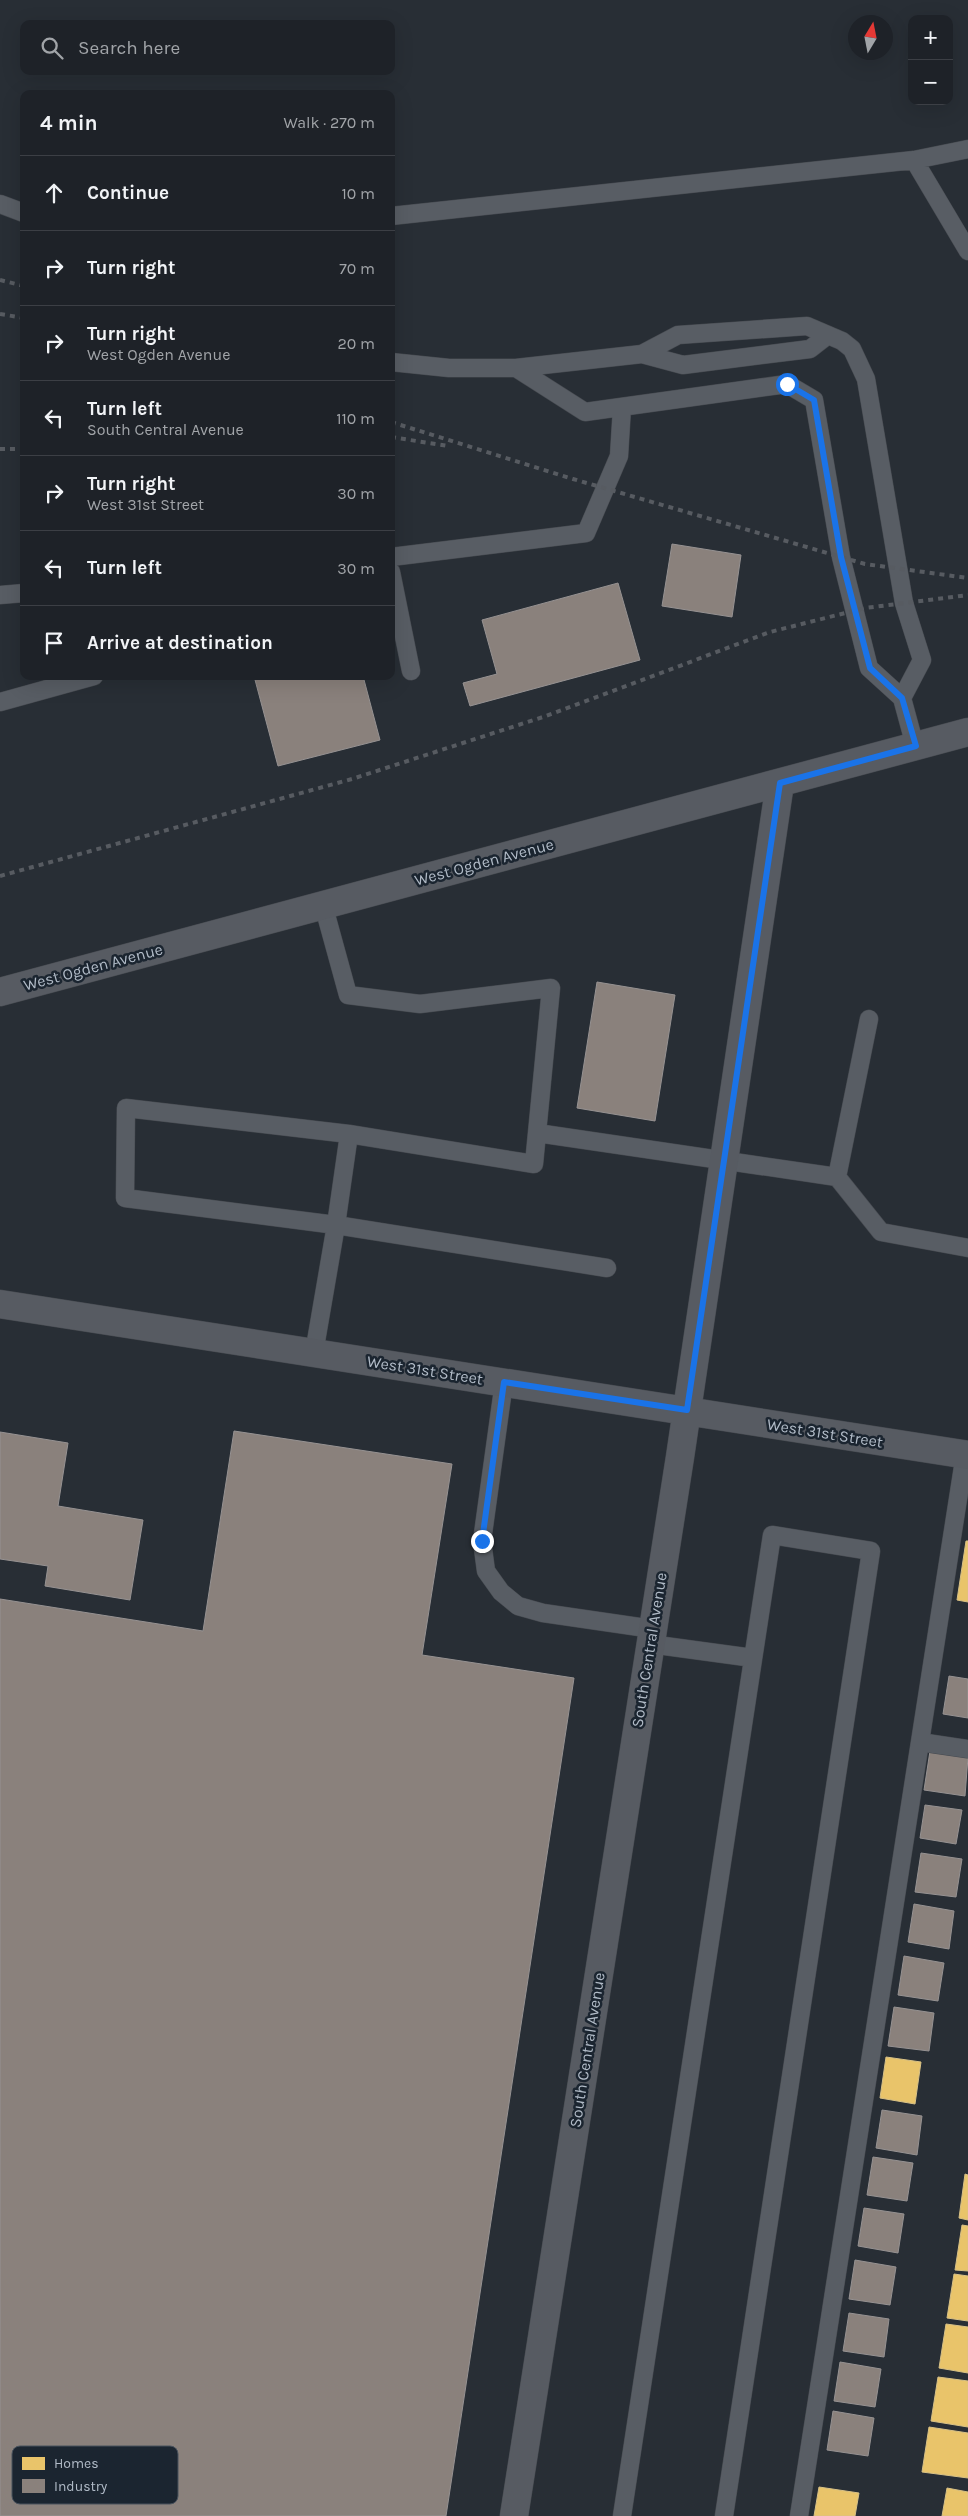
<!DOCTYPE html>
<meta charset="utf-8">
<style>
:root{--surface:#1e2228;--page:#2b2f34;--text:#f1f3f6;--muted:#a1a4a8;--line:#3c3f45}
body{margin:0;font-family:Karla,sans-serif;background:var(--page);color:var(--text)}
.controls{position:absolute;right:15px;top:15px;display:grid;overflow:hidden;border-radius:10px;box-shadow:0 5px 20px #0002}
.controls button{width:45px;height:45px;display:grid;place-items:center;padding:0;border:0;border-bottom:1px solid var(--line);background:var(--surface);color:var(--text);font:25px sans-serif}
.compass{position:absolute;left:848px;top:15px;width:45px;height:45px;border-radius:50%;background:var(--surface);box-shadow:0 5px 20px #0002;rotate:10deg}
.stop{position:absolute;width:15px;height:15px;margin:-11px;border:4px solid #1a73e8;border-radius:50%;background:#fff}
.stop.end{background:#1a73e8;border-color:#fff;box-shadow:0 1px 5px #0008}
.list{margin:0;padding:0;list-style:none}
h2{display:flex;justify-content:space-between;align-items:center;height:65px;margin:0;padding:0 20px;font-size:21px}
h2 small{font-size:16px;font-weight:400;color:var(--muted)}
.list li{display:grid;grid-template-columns:32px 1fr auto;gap:15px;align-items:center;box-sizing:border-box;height:75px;padding:0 20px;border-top:1px solid var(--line)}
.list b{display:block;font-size:19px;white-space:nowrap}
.list p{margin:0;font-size:16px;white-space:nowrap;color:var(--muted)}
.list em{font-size:16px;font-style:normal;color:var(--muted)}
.icon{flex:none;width:28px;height:28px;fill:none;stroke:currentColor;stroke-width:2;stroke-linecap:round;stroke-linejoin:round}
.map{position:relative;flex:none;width:968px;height:2516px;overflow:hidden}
.search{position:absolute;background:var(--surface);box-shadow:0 5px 20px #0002;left:20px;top:20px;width:375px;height:55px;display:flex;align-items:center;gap:12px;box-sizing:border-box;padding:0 18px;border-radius:10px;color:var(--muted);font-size:19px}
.panel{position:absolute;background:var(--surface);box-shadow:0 5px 20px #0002;left:20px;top:90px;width:375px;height:590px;border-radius:10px}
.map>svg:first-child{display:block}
.homes{fill:#e9c46a;stroke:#d8c186}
.industry{fill:#8a817c;stroke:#969292}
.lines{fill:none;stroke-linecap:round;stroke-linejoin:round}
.service-casing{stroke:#464a50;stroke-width:19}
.secondary-casing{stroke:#464a50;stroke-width:29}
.service{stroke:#585d64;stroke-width:18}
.secondary{stroke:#575b62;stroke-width:28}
.rail{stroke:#575b61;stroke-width:4;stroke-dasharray:5 5;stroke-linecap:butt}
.route{stroke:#1a73e8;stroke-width:6}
.labels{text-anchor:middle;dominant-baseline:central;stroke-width:5;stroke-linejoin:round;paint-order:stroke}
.street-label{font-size:16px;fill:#b1bbc7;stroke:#1b2530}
.key{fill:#1b2530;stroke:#48525d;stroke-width:1}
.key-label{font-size:14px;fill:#b1bbc7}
</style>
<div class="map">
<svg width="968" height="2516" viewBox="0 0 968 2516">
<rect width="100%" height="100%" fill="#282e35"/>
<path class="homes" d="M966 1541H968V1602L957 1600Z
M886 2057 921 2062 915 2104 880 2098Z
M965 2174 968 2175V2220L959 2218Z
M962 2225 968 2226V2271L955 2270Z
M954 2274 968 2276V2321L947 2318Z
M946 2324 968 2327V2373L939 2368Z
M938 2377 968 2381V2427L931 2421Z
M929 2427 968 2433V2478L922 2472Z
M819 2487 859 2493 855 2516H814Z
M947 2488 968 2492V2516H942Z"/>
<path class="industry" d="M672 544 741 555 732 617 662 606Z
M618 583 640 660 470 706 463 683 497 674 482 620Z
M254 676H363L380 740 278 766Z
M597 982 675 995 655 1121 577 1108Z
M234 1431 452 1464 422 1655 574 1678 446 2516H0V1599L203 1631Z
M0 1432 68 1443 58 1506 143 1520 130 1600 45 1586 48 1566 0 1559Z
M949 1676 968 1679V1718L943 1714Z
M930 1751 968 1757 965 1796 924 1790Z
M925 1805 962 1810 956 1844 920 1838Z
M921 1853 962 1859 956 1897 915 1892Z
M914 1904 954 1911 949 1949 908 1942Z
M904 1956 944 1963 938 2001 898 1995Z
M894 2007 934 2013 929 2051 888 2046Z
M882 2110 922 2116 917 2155 876 2148Z
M873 2157 913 2163 907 2201 867 2195Z
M864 2208 904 2214 898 2253 858 2246Z
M855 2260 896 2267 890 2305 849 2299Z
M849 2313 889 2319 884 2357 843 2351Z
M840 2362 881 2369 875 2407 834 2401Z
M833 2411 874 2418 868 2456 827 2450Z"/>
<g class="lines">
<g class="service-casing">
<path id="service" d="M914 160 968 251
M0 204 24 213
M391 216 914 160 968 149
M828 335 810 349 683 365 642 354 678 335 807 326 842 341 852 349 866 379 904 603 922 660 902 698 915 746
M642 354 516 368 585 412 787 384 814 400 841 557 869 668 902 698
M391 362 449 368H516
M391 557 586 533 619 456 622 407
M391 572 411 671
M0 595 24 593
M0 702 94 676
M323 904 348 995 420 1004 551 988 534 1164 349 1134 336 1225 607 1268
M537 1133 837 1177 881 1232 968 1248
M837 1177 869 1019
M314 1353 336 1225 125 1198 126 1108 349 1134
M504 1382 482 1541 486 1571 501 1592 518 1606 543 1613 653 1629
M650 1644 753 1658
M920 1742 968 1749
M622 2516 772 1535 871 1551 724 2516
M799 2516 965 1454"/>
</g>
<g class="secondary-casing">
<path id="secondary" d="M0 992 968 732
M0 1304 968 1455
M514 2516 680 1457 780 783"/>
</g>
<use href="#service" class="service"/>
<use href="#secondary" class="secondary"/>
<path class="rail" d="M0 280 24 286
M0 314 24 318
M391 422 573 479 865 564 968 578
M391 437 448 446
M0 449H24
M0 876 352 779 546 716 770 632 865 608 968 595"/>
</g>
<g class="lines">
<path class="route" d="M482 1541 504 1382 687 1410 780 783 916 746 902 698 870 668 841 557 814 400 787 384"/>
</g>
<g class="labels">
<g class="street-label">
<text transform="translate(484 862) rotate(-15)">West Ogden Avenue</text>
<text transform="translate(93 967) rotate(-15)">West Ogden Avenue</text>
<text transform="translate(425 1370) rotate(9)">West 31st Street</text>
<text transform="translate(825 1433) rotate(9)">West 31st Street</text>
<text transform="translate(649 1650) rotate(-81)">South Central Avenue</text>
<text transform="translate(587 2050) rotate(-81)">South Central Avenue</text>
</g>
</g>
<rect x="12" y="2446" width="166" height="58" rx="8" class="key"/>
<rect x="22" y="2457" width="23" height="13" fill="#e9c46a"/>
<rect x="22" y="2479" width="23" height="14" fill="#8a817c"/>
<g class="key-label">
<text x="54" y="2468">Homes</text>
<text x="54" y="2491">Industry</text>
</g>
</svg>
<div class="controls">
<button>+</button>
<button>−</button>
</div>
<svg class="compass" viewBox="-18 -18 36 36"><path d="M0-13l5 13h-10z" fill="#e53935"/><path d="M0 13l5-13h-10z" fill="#a1a4a8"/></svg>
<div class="stop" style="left:787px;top:384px"></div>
<div class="stop end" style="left:482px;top:1541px"></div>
<div class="search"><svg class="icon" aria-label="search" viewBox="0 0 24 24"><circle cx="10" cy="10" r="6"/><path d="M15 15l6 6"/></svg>Search here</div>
<section class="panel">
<h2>4 min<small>Walk · 270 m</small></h2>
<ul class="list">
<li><svg class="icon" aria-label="ahead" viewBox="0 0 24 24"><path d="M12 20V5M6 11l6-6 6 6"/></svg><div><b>Continue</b></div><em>10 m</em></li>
<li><svg class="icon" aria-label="right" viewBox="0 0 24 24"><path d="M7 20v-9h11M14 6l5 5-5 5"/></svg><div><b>Turn right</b></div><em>70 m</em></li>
<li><svg class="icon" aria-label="right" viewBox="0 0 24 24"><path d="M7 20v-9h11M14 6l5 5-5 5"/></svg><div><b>Turn right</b><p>West Ogden Avenue</p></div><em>20 m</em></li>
<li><svg class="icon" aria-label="left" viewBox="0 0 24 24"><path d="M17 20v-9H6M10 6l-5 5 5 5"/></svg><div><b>Turn left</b><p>South Central Avenue</p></div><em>110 m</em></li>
<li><svg class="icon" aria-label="right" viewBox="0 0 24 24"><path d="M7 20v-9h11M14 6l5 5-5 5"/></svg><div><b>Turn right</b><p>West 31st Street</p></div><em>30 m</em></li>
<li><svg class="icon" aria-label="left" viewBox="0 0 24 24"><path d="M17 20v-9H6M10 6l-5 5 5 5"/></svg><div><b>Turn left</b></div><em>30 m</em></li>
<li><svg class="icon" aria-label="arrive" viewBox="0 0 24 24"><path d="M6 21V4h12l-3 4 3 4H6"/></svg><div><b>Arrive at destination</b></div></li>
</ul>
</section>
</div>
